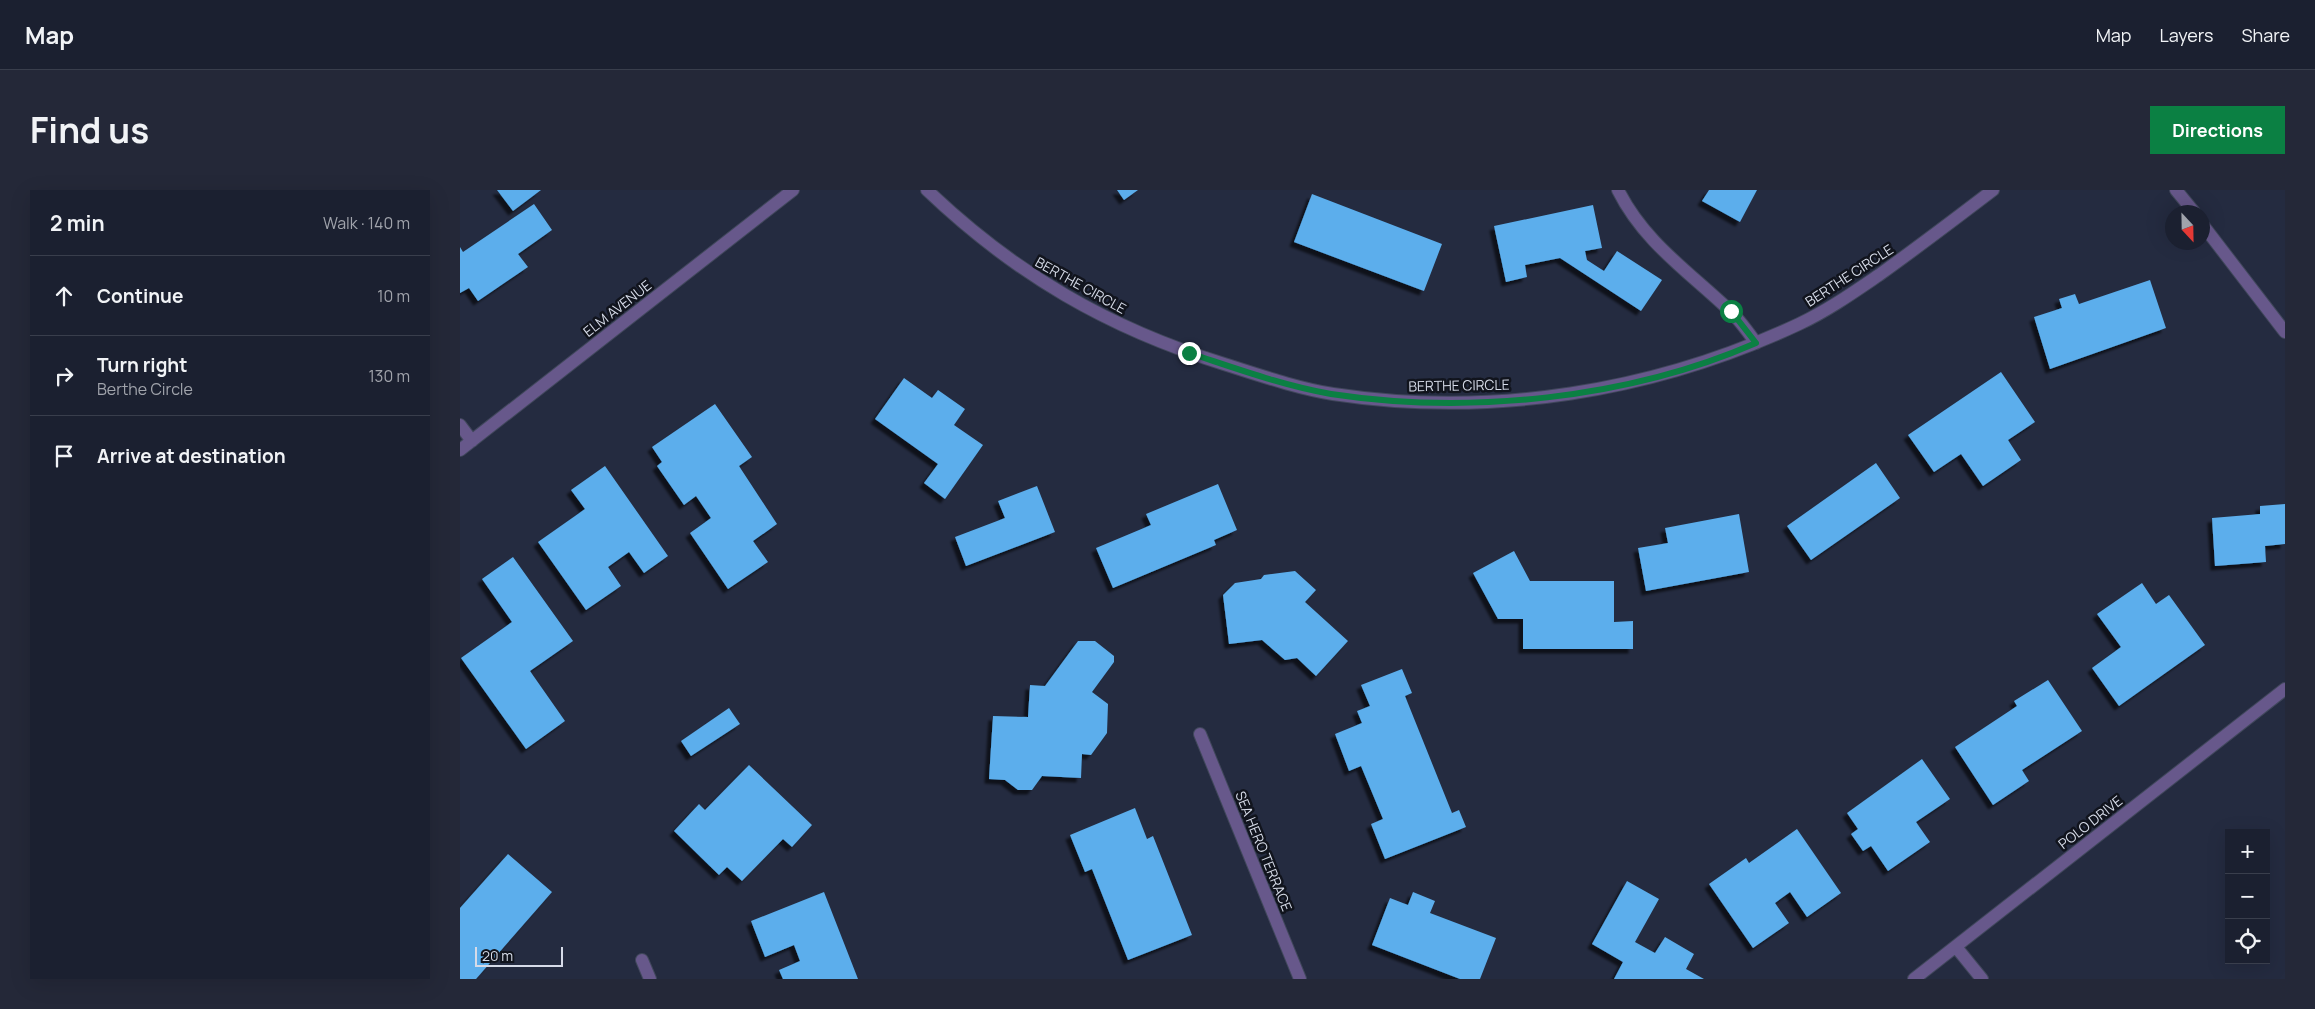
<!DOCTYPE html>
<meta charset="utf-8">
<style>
:root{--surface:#1b2030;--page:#242838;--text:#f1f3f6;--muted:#a0a3ab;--line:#393e4c;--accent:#0b8043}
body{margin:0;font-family:Manrope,sans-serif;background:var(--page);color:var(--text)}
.controls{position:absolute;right:15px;bottom:15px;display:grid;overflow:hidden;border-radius:0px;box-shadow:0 5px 20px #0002}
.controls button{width:45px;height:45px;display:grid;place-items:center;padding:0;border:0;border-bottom:1px solid var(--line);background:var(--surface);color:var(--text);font:25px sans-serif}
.compass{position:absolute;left:1705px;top:15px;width:45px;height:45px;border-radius:50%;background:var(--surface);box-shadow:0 5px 20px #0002;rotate:158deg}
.scale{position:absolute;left:15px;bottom:12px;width:88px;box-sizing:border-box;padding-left:5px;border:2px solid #d6dbe8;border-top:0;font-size:14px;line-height:18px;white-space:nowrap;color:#d6dbe8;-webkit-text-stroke:4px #11141d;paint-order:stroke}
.stop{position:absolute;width:15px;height:15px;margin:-11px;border:4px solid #0b8043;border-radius:50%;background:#fff}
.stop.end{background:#0b8043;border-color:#fff;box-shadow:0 1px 5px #0008}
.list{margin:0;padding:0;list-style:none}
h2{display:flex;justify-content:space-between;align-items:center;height:65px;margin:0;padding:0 20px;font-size:21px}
h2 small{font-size:16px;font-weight:400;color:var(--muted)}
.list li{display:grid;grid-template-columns:32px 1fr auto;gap:15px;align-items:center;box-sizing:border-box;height:80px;padding:0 20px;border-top:1px solid var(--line)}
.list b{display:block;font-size:19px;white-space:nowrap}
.list p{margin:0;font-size:16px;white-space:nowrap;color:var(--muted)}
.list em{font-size:16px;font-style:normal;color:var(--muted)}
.icon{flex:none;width:28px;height:28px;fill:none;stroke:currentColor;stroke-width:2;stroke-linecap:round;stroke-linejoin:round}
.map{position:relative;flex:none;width:1825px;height:789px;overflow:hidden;border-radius:0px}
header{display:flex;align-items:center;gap:30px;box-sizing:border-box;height:70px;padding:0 25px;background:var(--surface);border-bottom:1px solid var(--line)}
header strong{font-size:24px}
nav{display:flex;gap:28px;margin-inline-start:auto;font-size:18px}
.intro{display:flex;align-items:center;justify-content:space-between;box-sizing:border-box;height:120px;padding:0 30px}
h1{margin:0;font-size:35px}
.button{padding:12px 22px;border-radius:0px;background:var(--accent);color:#fff;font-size:18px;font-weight:700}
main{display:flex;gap:30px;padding:0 30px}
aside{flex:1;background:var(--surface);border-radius:0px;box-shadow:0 5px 20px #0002}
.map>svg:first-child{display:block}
.building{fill:#5baeec;filter:url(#shadow)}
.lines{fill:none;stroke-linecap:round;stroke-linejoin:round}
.minor-casing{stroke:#40475b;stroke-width:14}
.minor{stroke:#67588b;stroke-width:12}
.route{stroke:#0b8043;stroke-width:6}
.labels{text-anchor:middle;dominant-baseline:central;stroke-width:5;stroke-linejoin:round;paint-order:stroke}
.street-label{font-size:14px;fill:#d6dbe8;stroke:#11141d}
</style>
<header>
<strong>Map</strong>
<nav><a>Map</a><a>Layers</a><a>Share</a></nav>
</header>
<div class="intro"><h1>Find us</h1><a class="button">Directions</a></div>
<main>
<aside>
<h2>2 min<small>Walk · 140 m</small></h2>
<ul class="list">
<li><svg class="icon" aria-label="ahead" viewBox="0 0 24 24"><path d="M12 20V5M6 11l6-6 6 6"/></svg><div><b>Continue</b></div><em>10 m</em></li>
<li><svg class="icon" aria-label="right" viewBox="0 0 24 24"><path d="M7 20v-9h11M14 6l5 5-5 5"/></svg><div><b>Turn right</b><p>Berthe Circle</p></div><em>130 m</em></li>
<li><svg class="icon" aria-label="arrive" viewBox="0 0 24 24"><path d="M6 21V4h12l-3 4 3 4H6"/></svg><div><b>Arrive at destination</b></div></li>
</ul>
</aside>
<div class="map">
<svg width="1825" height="789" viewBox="0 0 1825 789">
<defs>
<filter id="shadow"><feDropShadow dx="-4.5" dy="4.5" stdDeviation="1" flood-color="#0009"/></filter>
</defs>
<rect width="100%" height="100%" fill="#242b40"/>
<path class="building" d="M37 0H81L53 21Z
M657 0H678L664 10Z
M1249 0H1297L1280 32 1242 11Z
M852 4 982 54 964 101 834 52Z
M74 14 92 40 58 64 68 77 18 111 9 98 0 103V57L3 62Z
M1133 15 1142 58 1125 61 1127 70 1144 81 1157 61 1202 90 1181 121 1100 68 1065 75 1067 87 1046 92 1034 36Z
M1690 90 1706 138 1590 179 1574 127 1602 118 1599 109 1615 104 1619 114Z
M1541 182 1575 232 1548 250 1561 270 1523 296 1501 264 1474 282 1448 245Z
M444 188 472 208 478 200 505 219 494 235 523 255 485 309 464 293 478 274 415 229Z
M255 214 292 267 279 276 317 334 293 351 308 372 268 399 230 343 251 328 236 306 224 315 197 276 202 272 192 257Z
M1416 273 1440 308 1351 370 1327 336Z
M145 276 208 366 184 383 169 362 148 377 161 396 126 420 78 352 125 319 111 300Z
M758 294 777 340 754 350 756 355 653 398 636 358 691 335 686 324Z
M577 296 595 342 506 376 495 347 545 328 538 311Z
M1825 314V354L1805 356 1806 372 1755 376 1752 328 1800 324V316Z
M1279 324 1289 382 1186 401 1178 358 1208 353 1205 338Z
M1054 361 1070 391H1154V432L1173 431V459H1063V429H1038L1013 383Z
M53 367 113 451 70 481 105 531 66 559 1 468 52 432 22 389Z
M835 381 856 400 845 412 888 451 856 486 837 468 825 470 802 450 769 454 763 405 775 393 801 389 804 385Z
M1682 393 1696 414 1709 405 1745 455 1659 516 1632 478 1661 457 1637 424Z
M618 451H635L654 466V472L632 502 648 514 647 543 631 565 622 564 621 588 582 586 572 600H558L545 590 529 589 533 526 568 527 570 495 585 496Z
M942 479 952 503 945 506 992 623 999 620 1006 637 925 669 911 634 923 629 901 576 889 581 875 544 902 533 897 521 910 516 901 495Z
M1588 490 1622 541 1562 580 1569 591 1533 615 1495 557 1557 516 1554 511Z
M269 518 280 534 231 566 221 551Z
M1462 569 1490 609 1456 632 1470 652 1428 681 1411 656 1403 661 1391 644 1398 639 1387 623Z
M289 575 352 635 332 657 323 649 282 691 267 677 259 685 214 641 239 614 245 620Z
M675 618 687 649 693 646 732 745 668 770 632 679 625 682 610 645Z
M1337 639 1381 703 1347 727 1330 702 1315 713 1329 733 1293 758 1249 694 1286 668 1289 673Z
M48 664 92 702 16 789H0V718Z
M1167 691 1199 709 1175 752 1195 763 1205 747 1234 764 1226 779 1244 789H1154L1163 772 1132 754Z
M364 702 398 789H323L319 780 340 771 334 755 305 767 291 731Z
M953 702 975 711 970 723 1036 748 1020 789H1000L912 755 930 708 948 715Z"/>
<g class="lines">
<g class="minor-casing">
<path id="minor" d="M467 0C555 84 648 138 764 174 799 185 836 198 873 204 1031 228 1194 202 1339 134 1367 121 1394 102 1419 85 1458 57 1495 29 1533 0
M1158 0C1184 52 1228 81 1269 120 1279 129 1288 142 1296 153
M1716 0 1734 22
M1742 34 1825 142
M0 235 12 251
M0 260 333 0
M740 544 840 789
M1496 757 1522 789
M182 770 190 789
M1454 789 1825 499"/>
</g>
<use href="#minor" class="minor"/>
</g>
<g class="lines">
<path class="route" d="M729 163C775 178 824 196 871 204 1009 225 1168 209 1296 153L1271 121"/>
</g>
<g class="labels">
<g class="street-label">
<text transform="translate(1389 85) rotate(-33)">BERTHE CIRCLE</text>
<text transform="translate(621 95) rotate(29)">BERTHE CIRCLE</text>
<text transform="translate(157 118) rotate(-38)">ELM AVENUE</text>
<text transform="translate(999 195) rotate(-1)">BERTHE CIRCLE</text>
<text transform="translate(1630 632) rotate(-38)">POLO DRIVE</text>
<text transform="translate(804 661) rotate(68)">SEA HERO TERRACE</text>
</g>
</g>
</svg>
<div class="controls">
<button>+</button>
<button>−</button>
<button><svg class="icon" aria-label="locate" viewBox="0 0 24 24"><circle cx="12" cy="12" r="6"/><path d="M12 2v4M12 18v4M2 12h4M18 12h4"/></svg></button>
</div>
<svg class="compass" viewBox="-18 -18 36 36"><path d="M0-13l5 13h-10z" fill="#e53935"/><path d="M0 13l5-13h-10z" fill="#a0a3ab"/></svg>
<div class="scale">20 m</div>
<div class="stop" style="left:1271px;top:121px"></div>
<div class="stop end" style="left:729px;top:163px"></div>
</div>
</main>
